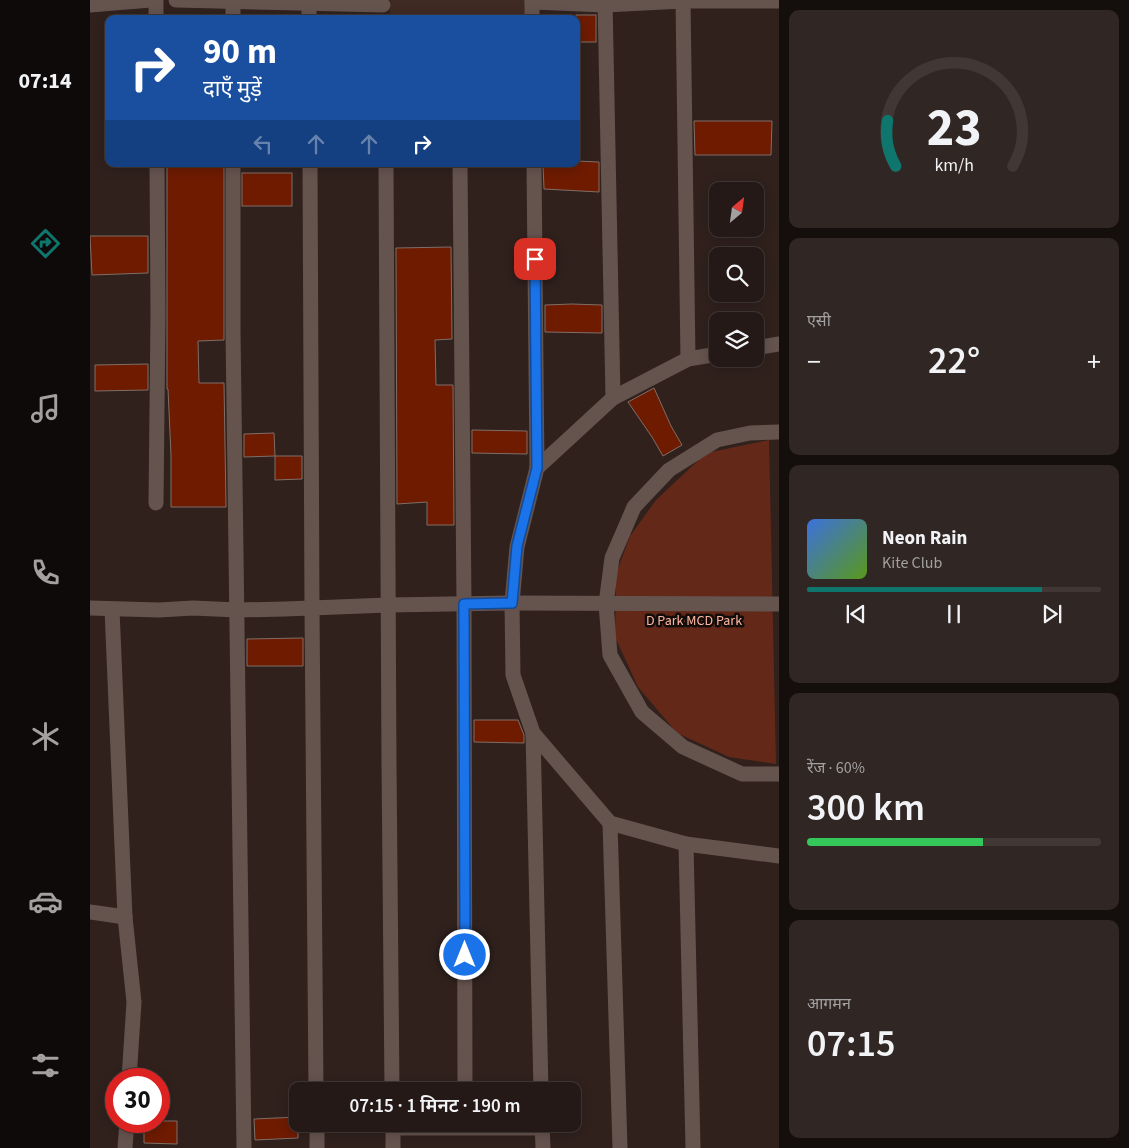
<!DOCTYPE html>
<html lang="hi">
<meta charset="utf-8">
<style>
body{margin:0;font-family:"Source Sans 3","Noto Sans Devanagari",sans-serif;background:#302623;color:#f1f3f6;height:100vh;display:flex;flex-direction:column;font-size:19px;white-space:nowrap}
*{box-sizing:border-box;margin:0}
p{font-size:16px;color:#a3a0a1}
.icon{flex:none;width:28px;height:28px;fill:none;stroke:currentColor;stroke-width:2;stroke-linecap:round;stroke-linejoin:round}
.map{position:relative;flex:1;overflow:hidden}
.panel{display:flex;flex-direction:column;gap:10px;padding:10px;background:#140e0c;width:350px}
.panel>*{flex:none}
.banner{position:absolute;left:15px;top:15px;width:475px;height:152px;border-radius:10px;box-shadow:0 2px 12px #0003,0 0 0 1px #413835;background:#1a4fa0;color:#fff;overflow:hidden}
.needle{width:32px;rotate:29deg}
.buttons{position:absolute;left:619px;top:182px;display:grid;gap:10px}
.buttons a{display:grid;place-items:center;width:55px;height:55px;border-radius:10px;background:#241916;box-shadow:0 2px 12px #0003,0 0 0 1px #413835;font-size:25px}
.speed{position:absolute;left:15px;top:1068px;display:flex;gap:10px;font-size:25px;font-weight:700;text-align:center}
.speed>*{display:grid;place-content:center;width:65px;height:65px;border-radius:50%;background:#241916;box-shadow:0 2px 12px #0003,0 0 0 1px #413835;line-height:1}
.speed .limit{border:8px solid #d22;background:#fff;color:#111}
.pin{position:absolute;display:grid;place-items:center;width:42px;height:42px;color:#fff;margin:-21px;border-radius:10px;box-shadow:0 2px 8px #0006}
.me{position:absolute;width:55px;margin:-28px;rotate:0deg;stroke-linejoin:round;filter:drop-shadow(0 0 4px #0008)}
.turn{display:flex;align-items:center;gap:18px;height:105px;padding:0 15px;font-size:22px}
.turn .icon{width:65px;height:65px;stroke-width:2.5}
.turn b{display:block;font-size:35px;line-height:42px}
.lanes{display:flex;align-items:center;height:48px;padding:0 15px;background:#0003;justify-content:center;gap:25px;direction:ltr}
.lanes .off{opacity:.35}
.big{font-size:38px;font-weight:600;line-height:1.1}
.panel .tile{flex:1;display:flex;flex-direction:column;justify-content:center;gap:8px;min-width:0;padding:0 18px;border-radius:10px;background:#302623}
.panel .dial{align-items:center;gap:0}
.dial svg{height:130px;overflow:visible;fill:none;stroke:#413835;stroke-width:7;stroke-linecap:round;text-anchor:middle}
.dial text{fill:#f1f3f6;stroke:none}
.song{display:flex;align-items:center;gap:15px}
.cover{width:60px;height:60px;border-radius:8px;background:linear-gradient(135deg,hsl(220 70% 55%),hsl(90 70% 35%))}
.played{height:5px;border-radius:2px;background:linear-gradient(90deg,#0f766e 80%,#413835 80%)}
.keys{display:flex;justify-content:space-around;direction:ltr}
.heat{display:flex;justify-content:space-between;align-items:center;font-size:28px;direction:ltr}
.charge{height:8px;border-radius:4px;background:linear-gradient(90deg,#34c759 60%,#413835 0)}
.trip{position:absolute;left:199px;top:1082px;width:292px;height:50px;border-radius:10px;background:#241916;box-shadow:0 2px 12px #0003,0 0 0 1px #413835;font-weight:600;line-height:50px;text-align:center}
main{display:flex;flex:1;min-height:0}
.tabs{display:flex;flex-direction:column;width:90px;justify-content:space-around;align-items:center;background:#0e0a09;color:#a3a0a1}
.tabs .icon{width:35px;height:35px}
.tabs .on{color:#0f766e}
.tabs b{font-size:22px;color:#f1f3f6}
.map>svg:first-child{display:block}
.built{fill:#3f2923}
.green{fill:#632818}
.building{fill:#6e1b00;stroke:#806e68}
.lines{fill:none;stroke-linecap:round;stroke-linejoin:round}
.minor{stroke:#65534e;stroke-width:15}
.route-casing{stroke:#114b97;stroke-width:12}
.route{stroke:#1a73e8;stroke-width:9}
.labels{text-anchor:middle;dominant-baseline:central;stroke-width:5;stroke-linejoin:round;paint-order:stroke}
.park-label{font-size:14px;fill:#ffb5a0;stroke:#130d0b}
</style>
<main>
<nav class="tabs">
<b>07:14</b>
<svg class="icon on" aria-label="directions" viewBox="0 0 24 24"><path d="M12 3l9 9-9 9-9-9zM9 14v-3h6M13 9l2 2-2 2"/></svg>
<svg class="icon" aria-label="music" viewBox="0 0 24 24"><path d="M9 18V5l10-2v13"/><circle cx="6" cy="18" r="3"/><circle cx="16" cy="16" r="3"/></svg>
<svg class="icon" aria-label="phone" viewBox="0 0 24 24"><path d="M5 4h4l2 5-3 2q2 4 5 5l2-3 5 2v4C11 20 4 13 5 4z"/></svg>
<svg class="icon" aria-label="climate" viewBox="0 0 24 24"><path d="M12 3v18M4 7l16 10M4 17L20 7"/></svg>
<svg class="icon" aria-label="car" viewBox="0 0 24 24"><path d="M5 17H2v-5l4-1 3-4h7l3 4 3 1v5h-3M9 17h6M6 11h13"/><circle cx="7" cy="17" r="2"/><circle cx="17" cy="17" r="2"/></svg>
<svg class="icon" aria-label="filters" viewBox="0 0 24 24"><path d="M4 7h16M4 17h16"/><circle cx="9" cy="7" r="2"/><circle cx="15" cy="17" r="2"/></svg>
</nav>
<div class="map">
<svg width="689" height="1148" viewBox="0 0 689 1148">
<rect width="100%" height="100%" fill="#30211d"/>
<rect class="built" x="300" y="0" width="137" height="19"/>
<polygon class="green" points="679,440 686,764 639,757 587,733 548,687 525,637 526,574 540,536 566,500 616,453"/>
<g class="building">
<rect x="486" y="15" width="20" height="27"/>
<polygon points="604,121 682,121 681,155 605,155"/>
<polygon points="486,161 509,162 509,192 454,189 453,164 486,164"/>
<polygon points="77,164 134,164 134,340 108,341 109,383 134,383 136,507 81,507 81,455 78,389 77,389"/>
<rect x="152" y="173" width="50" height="33"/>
<polygon points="0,236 58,236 58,273 2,275"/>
<polygon points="361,247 362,339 345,340 346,385 363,385 364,525 337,525 337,502 307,504 306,248"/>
<polygon points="482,304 512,305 512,333 455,332 455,305"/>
<polygon points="58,364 58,390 5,391 5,365"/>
<polygon points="564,388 581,426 592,445 573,456 562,437 538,402"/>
<polygon points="382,430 437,431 437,454 382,453"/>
<polygon points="184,433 185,456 154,457 154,434"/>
<polygon points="185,456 212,456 212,479 185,480"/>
<polygon points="213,638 213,666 157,666 157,639"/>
<polygon points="384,720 428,720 434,735 434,743 384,742"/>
<polygon points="208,1117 208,1138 165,1140 164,1119"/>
<polygon points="54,1121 87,1121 87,1144 54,1143"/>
</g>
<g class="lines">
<g class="minor">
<polyline points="66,0 66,19"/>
<polyline points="86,0 293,5"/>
<polyline points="143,0 143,19"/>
<polyline points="219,0 219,19"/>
<polyline points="442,0 442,19"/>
<polyline points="515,0 523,398"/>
<polyline points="593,0 598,359"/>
<polyline points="442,2 515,5 593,1 689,1"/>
<polyline points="0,5 61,0"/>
<polyline points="143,164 143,330 154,1148"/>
<polyline points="220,164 222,608 226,1091"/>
<polyline points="296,164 299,764 302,1091"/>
<polyline points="370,164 374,603 375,1091"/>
<polyline points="444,164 447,468"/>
<polyline points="665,348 689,344"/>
<polyline points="628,354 598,359 523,398 447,468 427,547 422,603 423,675 443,733 520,823 596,844 689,856"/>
<polyline points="689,432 660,433 627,440 579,470 544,507 522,558 516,604 520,655 552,712 593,747 652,774 689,774"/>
<polyline points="66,503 68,314 67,164"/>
<polyline points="0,608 69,610 103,608 147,610 195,609 298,605 422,603 689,604"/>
<polyline points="22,609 35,917 44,1002 39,1079"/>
<polyline points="443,733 451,1091"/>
<polyline points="520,823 530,1148"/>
<polyline points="596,844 603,1148"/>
<polyline points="0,912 35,917"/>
<polyline points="227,1124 227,1148"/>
<polyline points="452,1124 453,1148"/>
<polyline points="303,1128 452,1128"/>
<polyline points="35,1148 37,1121"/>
<polyline points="303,1148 303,1124"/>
</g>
</g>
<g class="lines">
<defs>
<polyline id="route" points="375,955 374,604 422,603 427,546 447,468 445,259"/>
</defs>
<use href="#route" class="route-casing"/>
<use href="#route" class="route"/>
</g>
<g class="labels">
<g class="park-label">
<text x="604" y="621">D Park MCD Park</text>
</g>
</g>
</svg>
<div class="buttons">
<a><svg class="needle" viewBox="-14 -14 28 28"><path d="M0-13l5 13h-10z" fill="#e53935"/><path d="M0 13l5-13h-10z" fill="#a3a0a1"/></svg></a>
<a><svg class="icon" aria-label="search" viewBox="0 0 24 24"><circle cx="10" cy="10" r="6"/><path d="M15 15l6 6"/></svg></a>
<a><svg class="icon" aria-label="layers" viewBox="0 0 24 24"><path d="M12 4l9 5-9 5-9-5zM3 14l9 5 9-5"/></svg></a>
</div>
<div class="speed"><div class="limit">30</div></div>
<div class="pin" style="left:445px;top:259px;background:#d93025"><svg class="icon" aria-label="arrive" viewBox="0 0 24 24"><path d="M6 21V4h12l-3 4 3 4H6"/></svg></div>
<svg class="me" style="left:375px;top:955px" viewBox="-20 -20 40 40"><circle r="17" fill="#1a73e8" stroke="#fff" stroke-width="3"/><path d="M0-11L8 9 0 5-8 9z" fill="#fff"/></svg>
<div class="trip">07:15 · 1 मिनट · 190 m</div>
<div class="banner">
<div class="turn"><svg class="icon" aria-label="right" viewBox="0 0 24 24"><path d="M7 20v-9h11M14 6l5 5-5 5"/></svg><div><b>90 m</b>दाएँ मुड़ें</div></div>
<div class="lanes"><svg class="icon off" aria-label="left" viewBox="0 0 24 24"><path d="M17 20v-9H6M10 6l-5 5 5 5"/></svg><svg class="icon off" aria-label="ahead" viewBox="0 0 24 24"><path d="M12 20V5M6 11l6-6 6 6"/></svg><svg class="icon off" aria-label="ahead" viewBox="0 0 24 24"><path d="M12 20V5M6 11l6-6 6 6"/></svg><svg class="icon" aria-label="right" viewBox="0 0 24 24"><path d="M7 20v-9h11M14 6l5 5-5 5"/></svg></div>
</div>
</div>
<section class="panel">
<div class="tile dial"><svg viewBox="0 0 100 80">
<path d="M14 69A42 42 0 1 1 86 69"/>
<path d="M14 69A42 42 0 0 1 9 41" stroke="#0f766e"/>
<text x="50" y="56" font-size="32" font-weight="700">23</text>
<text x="50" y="72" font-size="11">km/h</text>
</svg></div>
<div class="tile"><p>एसी</p>
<div class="heat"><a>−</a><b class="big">22°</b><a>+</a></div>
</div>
<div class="tile">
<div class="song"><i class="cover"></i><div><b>Neon Rain</b><p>Kite Club</p></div></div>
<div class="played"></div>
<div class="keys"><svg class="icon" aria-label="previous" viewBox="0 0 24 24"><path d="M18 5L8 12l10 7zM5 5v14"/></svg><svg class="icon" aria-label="pause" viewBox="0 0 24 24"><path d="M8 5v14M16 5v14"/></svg><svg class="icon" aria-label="next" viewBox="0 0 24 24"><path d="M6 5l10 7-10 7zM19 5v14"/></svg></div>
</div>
<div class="tile"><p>रेंज · 60%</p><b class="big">300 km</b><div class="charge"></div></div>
<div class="tile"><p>आगमन</p><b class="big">07:15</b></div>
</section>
</main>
